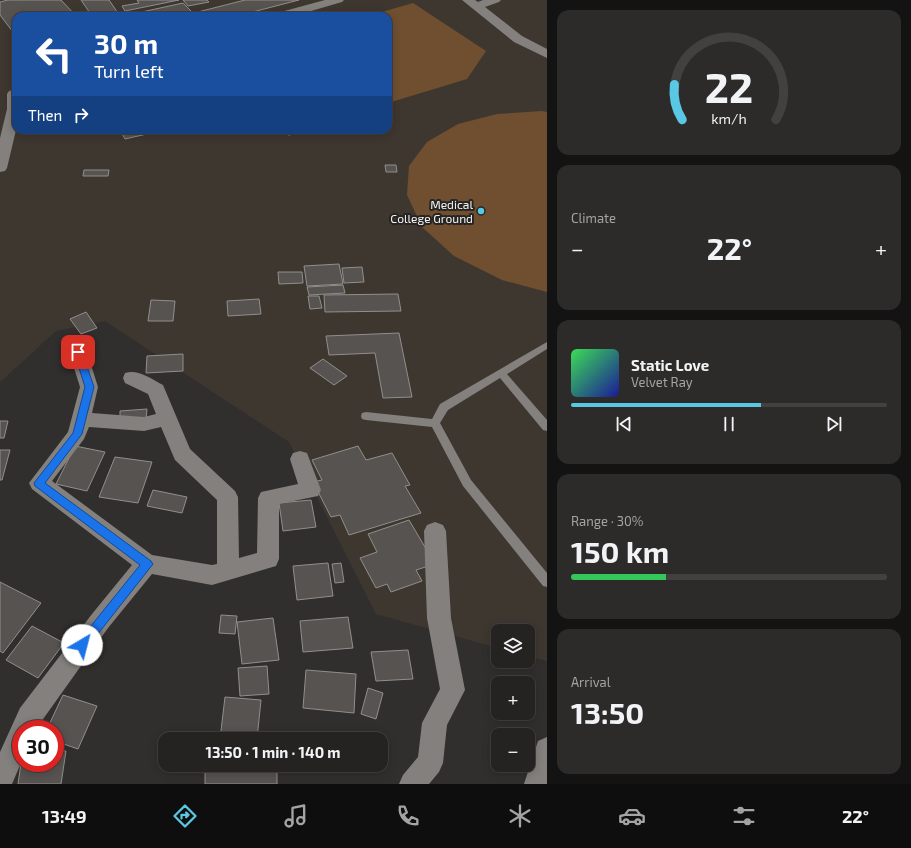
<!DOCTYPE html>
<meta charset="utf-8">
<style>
body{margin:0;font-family:"Exo 2",sans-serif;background:#2d2b2a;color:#f1f3f6;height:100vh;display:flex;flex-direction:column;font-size:15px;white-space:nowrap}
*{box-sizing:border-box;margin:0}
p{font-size:13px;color:#a3a4a5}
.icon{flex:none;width:22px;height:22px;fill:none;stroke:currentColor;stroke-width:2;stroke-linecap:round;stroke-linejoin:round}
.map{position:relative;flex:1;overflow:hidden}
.sheet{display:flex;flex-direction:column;gap:10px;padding:10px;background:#141313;width:364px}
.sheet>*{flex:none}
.hud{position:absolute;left:12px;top:12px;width:380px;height:122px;border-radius:12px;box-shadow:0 2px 10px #0003,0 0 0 1px #424040;background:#1a4fa0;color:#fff;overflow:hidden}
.tools{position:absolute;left:491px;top:624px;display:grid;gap:8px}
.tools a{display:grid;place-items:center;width:44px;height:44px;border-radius:8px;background:#252322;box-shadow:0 2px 10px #0003,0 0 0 1px #424040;font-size:20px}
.speed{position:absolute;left:12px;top:720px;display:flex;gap:8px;font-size:20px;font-weight:700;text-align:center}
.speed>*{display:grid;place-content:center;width:52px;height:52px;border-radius:50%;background:#252322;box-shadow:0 2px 10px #0003,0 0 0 1px #424040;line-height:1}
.speed .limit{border:6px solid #d22;background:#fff;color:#111}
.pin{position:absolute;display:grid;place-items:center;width:34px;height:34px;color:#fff;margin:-17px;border-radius:8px;box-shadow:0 2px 6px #0006}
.me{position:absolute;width:44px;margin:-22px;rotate:37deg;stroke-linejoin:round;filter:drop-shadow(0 0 3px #0008)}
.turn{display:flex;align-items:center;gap:14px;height:84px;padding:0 16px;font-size:18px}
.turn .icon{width:52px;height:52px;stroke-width:2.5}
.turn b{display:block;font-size:28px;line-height:34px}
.then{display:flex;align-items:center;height:38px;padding:0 16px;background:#0003;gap:8px;font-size:15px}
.big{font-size:30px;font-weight:700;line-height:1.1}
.sheet .widget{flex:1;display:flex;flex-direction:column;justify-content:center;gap:6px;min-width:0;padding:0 14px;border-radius:12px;background:#2d2b2a}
.sheet .dial{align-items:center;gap:0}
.dial svg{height:104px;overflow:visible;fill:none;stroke:#424040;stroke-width:7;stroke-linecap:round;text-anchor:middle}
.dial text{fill:#f1f3f6;stroke:none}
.song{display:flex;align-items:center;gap:12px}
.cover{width:48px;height:48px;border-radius:6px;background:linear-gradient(135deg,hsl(130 70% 55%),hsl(240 70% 35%))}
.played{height:4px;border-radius:2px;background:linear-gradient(90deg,#59c8e4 60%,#424040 60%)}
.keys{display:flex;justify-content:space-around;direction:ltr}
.heat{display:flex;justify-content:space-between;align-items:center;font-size:22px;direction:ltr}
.charge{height:6px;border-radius:3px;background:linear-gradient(90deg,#34c759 30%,#424040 0)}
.trip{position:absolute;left:158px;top:732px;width:230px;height:40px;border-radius:12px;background:#252322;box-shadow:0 2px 10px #0003,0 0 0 1px #424040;font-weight:700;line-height:40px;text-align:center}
.dock{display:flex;height:64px;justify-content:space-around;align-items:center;background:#0f0e0e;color:#a3a4a5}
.dock .icon{width:28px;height:28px}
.dock .active{color:#59c8e4}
.dock b{font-size:18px;color:#f1f3f6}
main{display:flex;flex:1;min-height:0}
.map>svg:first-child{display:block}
.built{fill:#3e3730;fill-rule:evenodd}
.green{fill:#704f30}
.building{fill:#565350;stroke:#918e8c}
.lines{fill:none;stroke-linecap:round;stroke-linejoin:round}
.service{fill:#83807d;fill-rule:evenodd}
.minor{fill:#83807d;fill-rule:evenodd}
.route{fill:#1a73e8;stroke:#114b97}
.poi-dot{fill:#59c8e4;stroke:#272523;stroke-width:1.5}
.labels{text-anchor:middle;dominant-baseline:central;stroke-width:4;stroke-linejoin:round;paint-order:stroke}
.poi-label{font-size:12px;fill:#f4f2f1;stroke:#272523;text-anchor:end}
</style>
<main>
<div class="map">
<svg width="547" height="784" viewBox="0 0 547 784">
<rect width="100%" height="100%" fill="#312f2d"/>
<path class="built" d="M0,0H547V661L528,656V631H498V648L376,614L289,442L105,321L56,331L0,382ZM16,16H388V130H16Z"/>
<g class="green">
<polygon points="413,3 486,51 467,79 388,103 388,16 368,16"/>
<polygon points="542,111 547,112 547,292 502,280 454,256 422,227 407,195 409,166 427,142 458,124 497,114"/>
</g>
<g class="building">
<polygon points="8,0 61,0 76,16 16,16 16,36 0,15 0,2"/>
<polygon points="81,0 109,0 120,16 92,16"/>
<polygon points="137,0 179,0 125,11 122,6 139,3"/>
<polygon points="183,0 207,0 209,2 188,6"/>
<polygon points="245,0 299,0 237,16 182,16"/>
<polygon points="183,3 191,11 171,16 140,16 137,13"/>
<polygon points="276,12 277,15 262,16 262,13"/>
<polygon points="120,130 159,130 160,131 125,139"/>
<polygon points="196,130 217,130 199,134"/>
<polygon points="286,130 308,130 309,132 288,135"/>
<polygon points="385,165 396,165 397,172 386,172"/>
<polygon points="84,170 109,170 108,176 83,176"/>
<polygon points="339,264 343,284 307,286 304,266"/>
<polygon points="362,267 364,282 344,283 342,268"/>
<polygon points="278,272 302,272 303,283 279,284"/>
<polygon points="343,285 345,293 309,295 307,287"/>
<polygon points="398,294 401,311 325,312 324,295"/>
<polygon points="308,296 319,296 322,308 310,309"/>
<polygon points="259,299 261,314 228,316 227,301"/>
<polygon points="151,300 175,301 173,321 148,321"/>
<polygon points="86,312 97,328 81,334 70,319"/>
<polygon points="399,333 412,397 383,398 375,353 329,355 326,336"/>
<polygon points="183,354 183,371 146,373 147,356"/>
<polygon points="323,359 347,376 334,385 310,368"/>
<polygon points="147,409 146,420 120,421 120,411"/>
<polygon points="0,421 8,421 4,438 0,438"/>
<polygon points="75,446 105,452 87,491 56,484"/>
<polygon points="358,446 366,460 392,453 410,485 405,486 421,513 349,535 340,515 331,517 313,482 322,480 312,460"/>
<polygon points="0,450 10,450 2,480 0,480"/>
<polygon points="115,457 152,462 138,503 99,497"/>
<polygon points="153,490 187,497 182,513 147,506"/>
<polygon points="311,500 316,527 283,531 279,503"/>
<polygon points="409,520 435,564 416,570 422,581 391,592 387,584 376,588 360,558 377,552 368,534"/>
<polygon points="328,563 333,596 297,600 293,566"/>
<polygon points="341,563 344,582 335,583 332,564"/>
<polygon points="0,582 41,603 3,653 0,651"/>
<polygon points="221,615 237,616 235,634 219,633"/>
<polygon points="348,617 353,648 303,652 300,621"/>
<polygon points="273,618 279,660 242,664 237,622"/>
<polygon points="32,626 64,643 38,678 6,660"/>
<polygon points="408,650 413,679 376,681 371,652"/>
<polygon points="267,666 269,694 240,696 238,668"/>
<polygon points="306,670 356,674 354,713 303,708"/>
<polygon points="368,688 383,693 376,719 361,714"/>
<polygon points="63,695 97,706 78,749 55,741 55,729 47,729"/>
<polygon points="225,697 261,700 257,739 220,739"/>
<polygon points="55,751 66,751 61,784 18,784 21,763 55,763"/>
<rect x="205" y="765" width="72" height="19"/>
</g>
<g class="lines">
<polygon class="service" points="547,342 547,349 507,374 547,420 547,431 543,430 500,378 448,410 440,423 471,480 547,573 547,587 543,586 463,486 432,427 366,420 362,419 361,416 362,413 366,412 432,419 440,404"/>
<g class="minor">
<polygon points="325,0 344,0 342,2 294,16 275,16 277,13"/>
<polygon points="462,0 475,0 478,2 483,0 501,0 499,2 485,7 522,36 547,49 547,58 514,42"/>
<polygon points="14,90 16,90 16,130 7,168 5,171 0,172 0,138 7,109 7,94 9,91"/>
<path d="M78,346L84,347L87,352L98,387L92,413L144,417L156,414L148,394L125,383L123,378L125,373C138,369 151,379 163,385L190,449L235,491L238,497L239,558L257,553L258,498L261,492L298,484L290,459L293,453L300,451L307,453L321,490L318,496L279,504V559L276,566L212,585L152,574L108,628L36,729H21V763L12,784H0V752L20,708L92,614L132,565L32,489L29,483L68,432L80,387L69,352L72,347ZM89,427L144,431L161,427L175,460L217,500V564L212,565L152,555L52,481L84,439Z"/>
<polygon points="435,522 443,525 446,531 451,618 465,690 447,725 443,763 439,772 429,784 399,784 403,775 418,757 422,723 440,689 427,618 424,531 427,525"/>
<polygon points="547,737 547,784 524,784 538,741"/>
</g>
</g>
<polygon class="route" points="78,349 82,352 94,387 82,434 45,483 151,561 153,564 86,649 82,651 78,649 77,645 78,642 140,565 35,486 34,483 73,433 85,387 74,352"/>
<circle class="poi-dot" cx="481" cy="211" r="4"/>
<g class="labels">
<g class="poi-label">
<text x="473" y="204">Medical<tspan x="473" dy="14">College Ground</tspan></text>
</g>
</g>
</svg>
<div class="tools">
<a><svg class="icon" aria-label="layers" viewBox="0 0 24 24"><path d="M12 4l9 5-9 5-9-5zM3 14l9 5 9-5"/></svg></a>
<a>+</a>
<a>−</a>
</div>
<div class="speed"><div class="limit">30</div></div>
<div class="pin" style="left:78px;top:352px;background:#d93025"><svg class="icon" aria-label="arrive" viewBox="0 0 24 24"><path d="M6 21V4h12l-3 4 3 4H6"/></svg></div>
<svg class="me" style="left:82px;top:645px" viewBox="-20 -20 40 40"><circle r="19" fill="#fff"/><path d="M0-13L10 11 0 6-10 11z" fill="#1a73e8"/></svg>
<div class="trip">13:50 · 1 min · 140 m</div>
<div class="hud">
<div class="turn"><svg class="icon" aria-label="left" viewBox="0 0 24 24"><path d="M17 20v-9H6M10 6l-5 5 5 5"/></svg><div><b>30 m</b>Turn left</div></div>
<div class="then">Then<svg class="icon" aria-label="right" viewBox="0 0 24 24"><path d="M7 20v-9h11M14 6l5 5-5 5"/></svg></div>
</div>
</div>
<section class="sheet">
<div class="widget dial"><svg viewBox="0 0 100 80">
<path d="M14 69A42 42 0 1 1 86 69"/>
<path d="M14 69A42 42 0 0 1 8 42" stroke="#59c8e4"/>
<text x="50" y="56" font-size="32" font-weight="700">22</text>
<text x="50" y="72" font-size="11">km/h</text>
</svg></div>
<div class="widget"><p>Climate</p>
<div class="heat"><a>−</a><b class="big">22°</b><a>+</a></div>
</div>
<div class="widget">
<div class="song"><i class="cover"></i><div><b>Static Love</b><p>Velvet Ray</p></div></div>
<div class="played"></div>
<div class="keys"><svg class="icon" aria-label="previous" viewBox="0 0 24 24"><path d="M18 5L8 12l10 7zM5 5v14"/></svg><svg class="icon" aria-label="pause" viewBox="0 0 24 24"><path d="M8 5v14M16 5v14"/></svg><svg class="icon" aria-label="next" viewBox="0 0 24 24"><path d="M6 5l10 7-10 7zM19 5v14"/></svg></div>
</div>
<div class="widget"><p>Range · 30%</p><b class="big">150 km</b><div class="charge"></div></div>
<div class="widget"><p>Arrival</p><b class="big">13:50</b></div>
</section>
</main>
<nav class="dock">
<b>13:49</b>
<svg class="icon active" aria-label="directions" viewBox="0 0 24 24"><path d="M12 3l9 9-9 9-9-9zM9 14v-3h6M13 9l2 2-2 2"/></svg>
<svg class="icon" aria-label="music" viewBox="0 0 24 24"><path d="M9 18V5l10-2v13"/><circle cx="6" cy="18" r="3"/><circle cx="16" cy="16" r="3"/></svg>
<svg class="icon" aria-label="phone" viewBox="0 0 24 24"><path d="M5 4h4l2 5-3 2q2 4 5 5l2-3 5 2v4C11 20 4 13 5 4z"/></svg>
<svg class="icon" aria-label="climate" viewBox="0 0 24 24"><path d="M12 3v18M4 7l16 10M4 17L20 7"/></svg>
<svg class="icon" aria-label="car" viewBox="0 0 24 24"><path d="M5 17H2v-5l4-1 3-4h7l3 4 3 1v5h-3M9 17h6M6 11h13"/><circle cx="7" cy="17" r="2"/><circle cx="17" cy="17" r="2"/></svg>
<svg class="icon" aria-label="filters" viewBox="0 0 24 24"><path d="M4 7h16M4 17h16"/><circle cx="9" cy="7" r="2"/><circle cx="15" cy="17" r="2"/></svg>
<b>22°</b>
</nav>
